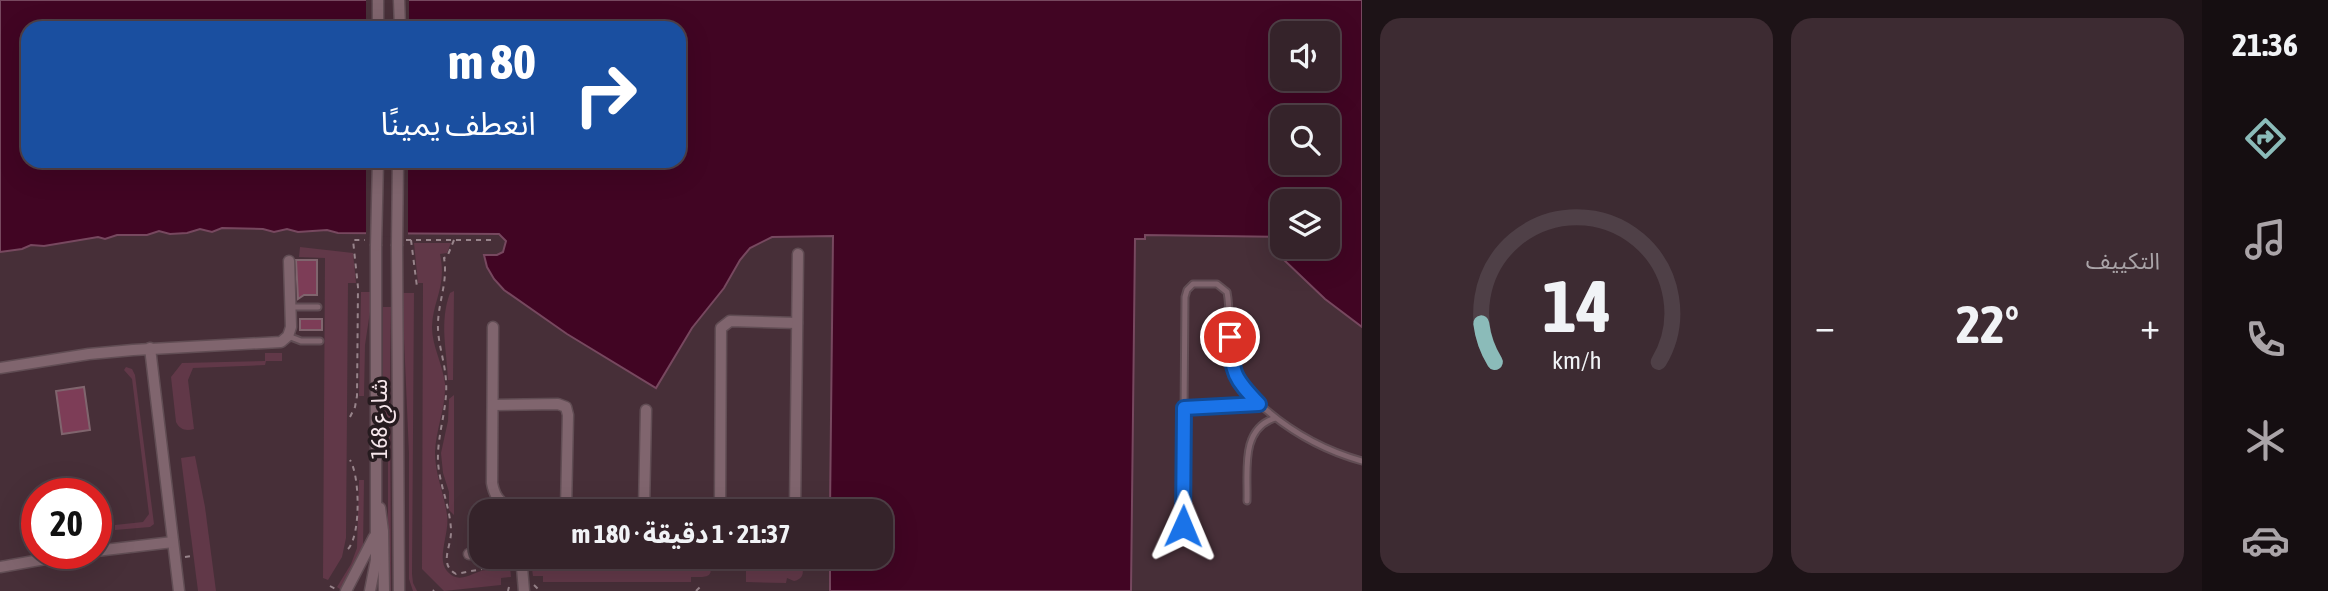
<!DOCTYPE html>
<html lang="ar">
<meta charset="utf-8">
<style>
body{margin:0;font-family:"Asap Condensed","Noto Sans Arabic",sans-serif;background:#3d2b32;color:#f1f3f6;direction:rtl;height:100vh;display:flex;flex-direction:column;font-size:26px;white-space:nowrap}
*{box-sizing:border-box;margin:0}
p{font-size:23px;color:#aaa4a8}
.icon{flex:none;width:38px;height:38px;fill:none;stroke:currentColor;stroke-width:2;stroke-linecap:round;stroke-linejoin:round}
.map{position:relative;flex:1;overflow:hidden;direction:ltr}
.drawer{display:flex;flex-direction:column;gap:18px;padding:18px;background:#1d1317;width:840px}
.drawer>*{flex:none}
.top-card{position:absolute;left:21px;top:21px;width:665px;height:147px;border-radius:21px;box-shadow:0 7px 28px #0002,0 0 0 2px #4f4047;direction:rtl;background:#1a4fa0;color:#fff;overflow:hidden}
.fabs{position:absolute;left:1270px;top:21px;display:grid;gap:14px}
.fabs a{display:grid;place-items:center;width:70px;height:70px;border-radius:14px;background:#35232a;box-shadow:0 7px 28px #0002,0 0 0 2px #4f4047;font-size:35px}
.speed{position:absolute;left:21px;top:478px;display:flex;gap:14px;font-size:35px;font-weight:700;text-align:center}
.speed>*{display:grid;place-content:center;width:91px;height:91px;border-radius:50%;background:#35232a;box-shadow:0 7px 28px #0002,0 0 0 2px #4f4047;line-height:1}
.speed .limit{border:10px solid #d22;background:#fff;color:#111}
.pin{position:absolute;display:grid;place-items:center;width:60px;height:60px;color:#fff;margin:-30px;border:4px solid #fff;border-radius:50%;box-shadow:0 2px 7px #0007}
.me{position:absolute;width:77px;margin:-38px;rotate:1deg;stroke-linejoin:round;filter:drop-shadow(0 0 5px #0008)}
.turn{display:flex;align-items:center;gap:24px;height:147px;padding:0 35px;font-size:32px}
.turn .icon{width:91px;height:91px;stroke-width:2.5}
.turn b{display:block;font-size:49px;line-height:60px}
.big{font-size:52px;font-weight:700;line-height:1.1}
.drawer .tile{flex:1;display:flex;flex-direction:column;justify-content:center;gap:10px;min-width:0;padding:0 24px;border-radius:21px;background:#3d2b32}
.drawer .dial{align-items:center;gap:0}
.dial svg{height:182px;overflow:visible;fill:none;stroke:#4f4047;stroke-width:7;stroke-linecap:round;text-anchor:middle}
.dial text{fill:#f1f3f6;stroke:none}
.heat{display:flex;justify-content:space-between;align-items:center;font-size:38px;direction:ltr}
.drawer .tiles{flex:1;display:grid;gap:18px;grid-template-columns:repeat(2,1fr)}
.trip{position:absolute;left:469px;top:499px;width:424px;height:70px;border-radius:21px;background:#35232a;box-shadow:0 7px 28px #0002,0 0 0 2px #4f4047;font-weight:700;line-height:70px;text-align:center;direction:rtl}
main{display:flex;flex:1;min-height:0}
.dock{display:flex;flex-direction:column;width:126px;justify-content:space-around;align-items:center;background:#150e11;color:#aaa4a8}
.dock .icon{width:49px;height:49px}
.dock .selected{color:#8bbbb9}
.dock b{font-size:32px;color:#f1f3f6}
.map>svg:first-child{display:block}
.green{fill:#613848}
.water{fill:#410523;stroke:#77485f;stroke-width:2;fill-rule:evenodd}
.pier{fill:#472f38}
.building{fill:#7d3d57;stroke:#80656e;stroke-width:2}
.lines{fill:none;stroke-linecap:round;stroke-linejoin:round}
.lane-casing{stroke:#614d54;stroke-width:9}
.street-casing{stroke:#614d54;stroke-width:13}
.path{stroke:#98848b;stroke-width:2;stroke-dasharray:5 5;stroke-linecap:butt}
.lane{stroke:#80656e;stroke-width:5}
.street{stroke:#80656e;stroke-width:10}
.street-bridge-casing{stroke:#614d54;stroke-width:13;stroke-linecap:butt}
.street-bridge{stroke:#80656e;stroke-width:10}
.route-casing{stroke:#114b97;stroke-width:18}
.route{stroke:#1a73e8;stroke-width:12}
.labels{text-anchor:middle;dominant-baseline:central;stroke-width:7;stroke-linejoin:round;paint-order:stroke}
.street-label{font-size:23px;fill:#f5e5ea;stroke:#261b1f}
</style>
<main>
<nav class="dock">
<b>21:36</b>
<svg class="icon selected" aria-label="directions" viewBox="0 0 24 24"><path d="M12 3l9 9-9 9-9-9zM9 14v-3h6M13 9l2 2-2 2"/></svg>
<svg class="icon" aria-label="music" viewBox="0 0 24 24"><path d="M9 18V5l10-2v13"/><circle cx="6" cy="18" r="3"/><circle cx="16" cy="16" r="3"/></svg>
<svg class="icon" aria-label="phone" viewBox="0 0 24 24"><path d="M5 4h4l2 5-3 2q2 4 5 5l2-3 5 2v4C11 20 4 13 5 4z"/></svg>
<svg class="icon" aria-label="climate" viewBox="0 0 24 24"><path d="M12 3v18M4 7l16 10M4 17L20 7"/></svg>
<svg class="icon" aria-label="car" viewBox="0 0 24 24"><path d="M5 17H2v-5l4-1 3-4h7l3 4 3 1v5h-3M9 17h6M6 11h13"/><circle cx="7" cy="17" r="2"/><circle cx="17" cy="17" r="2"/></svg>
</nav>
<section class="drawer">
<div class="tiles">
<div class="tile"><p>التكييف</p>
<div class="heat"><a>−</a><b class="big">22°</b><a>+</a></div>
</div>
<div class="tile dial"><svg viewBox="0 0 100 80">
<path d="M14 69A42 42 0 1 1 86 69"/>
<path d="M14 69A42 42 0 0 1 8 52" stroke="#8bbbb9"/>
<text x="50" y="56" font-size="32" font-weight="700">14</text>
<text x="50" y="72" font-size="11">km/h</text>
</svg></div>
</div>
</section>
<div class="map">
<svg width="1362" height="591" viewBox="0 0 1362 591">
<rect width="100%" height="100%" fill="#472f38"/>
<g class="green">
<path d="M414,243H451L447,253L440,254C447,287 433,299 432,327C432,347 443,364 445,384C446,407 436,429 435,452C435,475 444,493 447,515C450,532 436,559 447,571C460,586 473,571 486,570C496,568 500,570 510,566L511,577L501,578V585L444,591L422,569L423,283H418Z"/>
<polygon points="300,247 353,253 356,283 348,283 346,538 342,557 328,580 323,578 325,258 299,257"/>
<path d="M454,291L453,380H448C447,350 439,323 450,293Z"/>
<polygon points="361,292 370,292 371,305 365,345 364,396 359,396"/>
<polygon points="402,293 414,293 412,574 413,583 417,591 413,591 409,579 409,454"/>
<path d="M383,307H391C389,402 391,496 391,591H388V452L383,420Z"/>
<path d="M265,353H282V361H266L265,365L193,368L188,380L194,429C186,431 180,430 176,422L171,377L182,363L265,361Z"/>
<polygon points="126,367 132,369 135,375 154,524 150,527 115,530 115,525 143,522 149,514 132,379 124,370"/>
<polygon points="454,395 454,515 449,510 449,492 443,473 441,453 448,421 449,399"/>
<polygon points="195,456 205,507 216,591 198,591 181,458"/>
<polygon points="359,480 364,480 363,550 356,566 341,590 337,587 351,564 357,548"/>
<path d="M531,562H702L709,565C716,579 700,577 691,577V582H543V576H533Z"/>
<path d="M751,564L802,566C804,573 803,579 794,581L787,578L786,583L746,582V570H751Z"/>
</g>
<path class="water" d="M0,0H1362V327L1325,299L1283,259L1288,247H1328V201H1283V237L1145,235V239H1135L1131,591H830V557L880,556V511H830L833,236L772,237L750,248L740,260L724,288L692,328L656,388L567,334L504,290L494,279L487,267L484,255H497L503,252L506,241L499,234L338,233L327,230L298,232L287,229L274,232L263,229L222,228L212,232L200,229L187,233L170,234L159,231L147,235H117L105,239L98,237L44,246L31,245L22,249L0,252ZM28,28H679V161H28ZM1283,33H1328V79H1283ZM1283,117H1328V163H1283Z"/>
<g class="pier">
<rect x="366" y="0" width="43" height="28"/>
<polygon points="366,161 408,161 408,237 366,236"/>
</g>
<g class="building">
<polygon points="296,260 317,260 317,295 304,295 298,299"/>
<rect x="300" y="319" width="22" height="11"/>
<polygon points="84,387 90,430 62,434 56,391"/>
</g>
<g class="lines">
<defs>
<g id="lane">
<polyline points="291,307 318,307"/>
<polyline points="288,336 301,341 320,341"/>
<polyline points="1184,408 1259,404"/>
<path d="M1247,501C1248,471 1240,429 1275,418"/>
<path d="M1183,526L1185,297L1187,290L1193,284H1217L1227,292C1232,317 1226,344 1232,368C1235,379 1243,387 1250,395C1282,427 1319,449 1362,461"/>
</g>
<g id="street">
<polyline points="378,0 378,28"/>
<polyline points="399,0 400,28"/>
<polyline points="397,246 399,591"/>
<path d="M493,327L492,483C495,500 504,508 521,508L795,507"/>
<polyline points="150,348 179,591"/>
<polyline points="0,368 89,354 133,350 281,342 288,336 291,327 289,261"/>
<polyline points="493,405 558,404 566,407 568,415 566,509"/>
<polyline points="720,507 721,328 730,321 797,323"/>
<polyline points="380,508 383,531 384,591"/>
<polyline points="644,509 646,410"/>
<polyline points="795,511 798,254"/>
<polyline points="96,551 173,542"/>
<polyline points="469,554 481,554"/>
<polyline points="521,556 524,591"/>
<polyline points="0,567 79,553"/>
<polyline points="346,591 374,537"/>
<polyline points="370,591 376,560 376,246"/>
</g>
</defs>
<use href="#lane" class="lane-casing"/>
<use href="#street" class="street-casing"/>
<g class="path">
<polyline points="406,240 495,240"/>
<polyline points="411,240 417,287"/>
<path d="M454,240L447,257L444,258C448,281 439,300 438,322C437,342 445,361 446,381C448,408 437,434 438,461C439,484 450,506 451,530C452,546 438,564 456,574L482,569"/>
<polyline points="350,417 355,407 357,396 358,287 353,240 365,240"/>
<path d="M348,549C361,535 360,476 350,460"/>
<polyline points="185,557 192,556"/>
<polyline points="534,585 540,591"/>
<polyline points="330,586 337,590"/>
<polyline points="433,591 434,590"/>
<polyline points="508,591 509,587"/>
<polyline points="696,591 703,584"/>
</g>
<use href="#lane" class="lane"/>
<use href="#street" class="street"/>
<defs>
<g id="street-bridge">
<polyline points="376,246 378,161"/>
<polyline points="397,246 398,161"/>
</g>
</defs>
<use href="#street-bridge" class="street-bridge-casing"/>
<use href="#street-bridge" class="street-bridge"/>
</g>
<g class="lines">
<defs>
<path id="route" d="M1183,526L1184,408L1259,404C1234,378 1232,374 1230,337"/>
</defs>
<use href="#route" class="route-casing"/>
<use href="#route" class="route"/>
</g>
<g class="labels">
<g class="street-label">
<text transform="translate(379 419) rotate(-90)">شارع 168</text>
</g>
</g>
</svg>
<div class="fabs">
<a><svg class="icon" aria-label="sound" viewBox="0 0 24 24"><path d="M4 9h4l5-4v14l-5-4H4zM17 9q2 3 0 6"/></svg></a>
<a><svg class="icon" aria-label="search" viewBox="0 0 24 24"><circle cx="10" cy="10" r="6"/><path d="M15 15l6 6"/></svg></a>
<a><svg class="icon" aria-label="layers" viewBox="0 0 24 24"><path d="M12 4l9 5-9 5-9-5zM3 14l9 5 9-5"/></svg></a>
</div>
<div class="speed"><div class="limit">20</div></div>
<div class="pin" style="left:1230px;top:337px;background:#d93025"><svg class="icon" aria-label="arrive" viewBox="0 0 24 24"><path d="M6 21V4h12l-3 4 3 4H6"/></svg></div>
<svg class="me" style="left:1183px;top:526px" viewBox="-20 -20 40 40"><path d="M0-17L14 15 0 8-14 15z" fill="#1a73e8" stroke="#fff" stroke-width="4"/></svg>
<div class="trip">21:37 · 1 دقيقة · 180 m</div>
<div class="top-card">
<div class="turn"><svg class="icon" aria-label="right" viewBox="0 0 24 24"><path d="M7 20v-9h11M14 6l5 5-5 5"/></svg><div><b>80 m</b>انعطف يمينًا</div></div>
</div>
</div>
</main>
